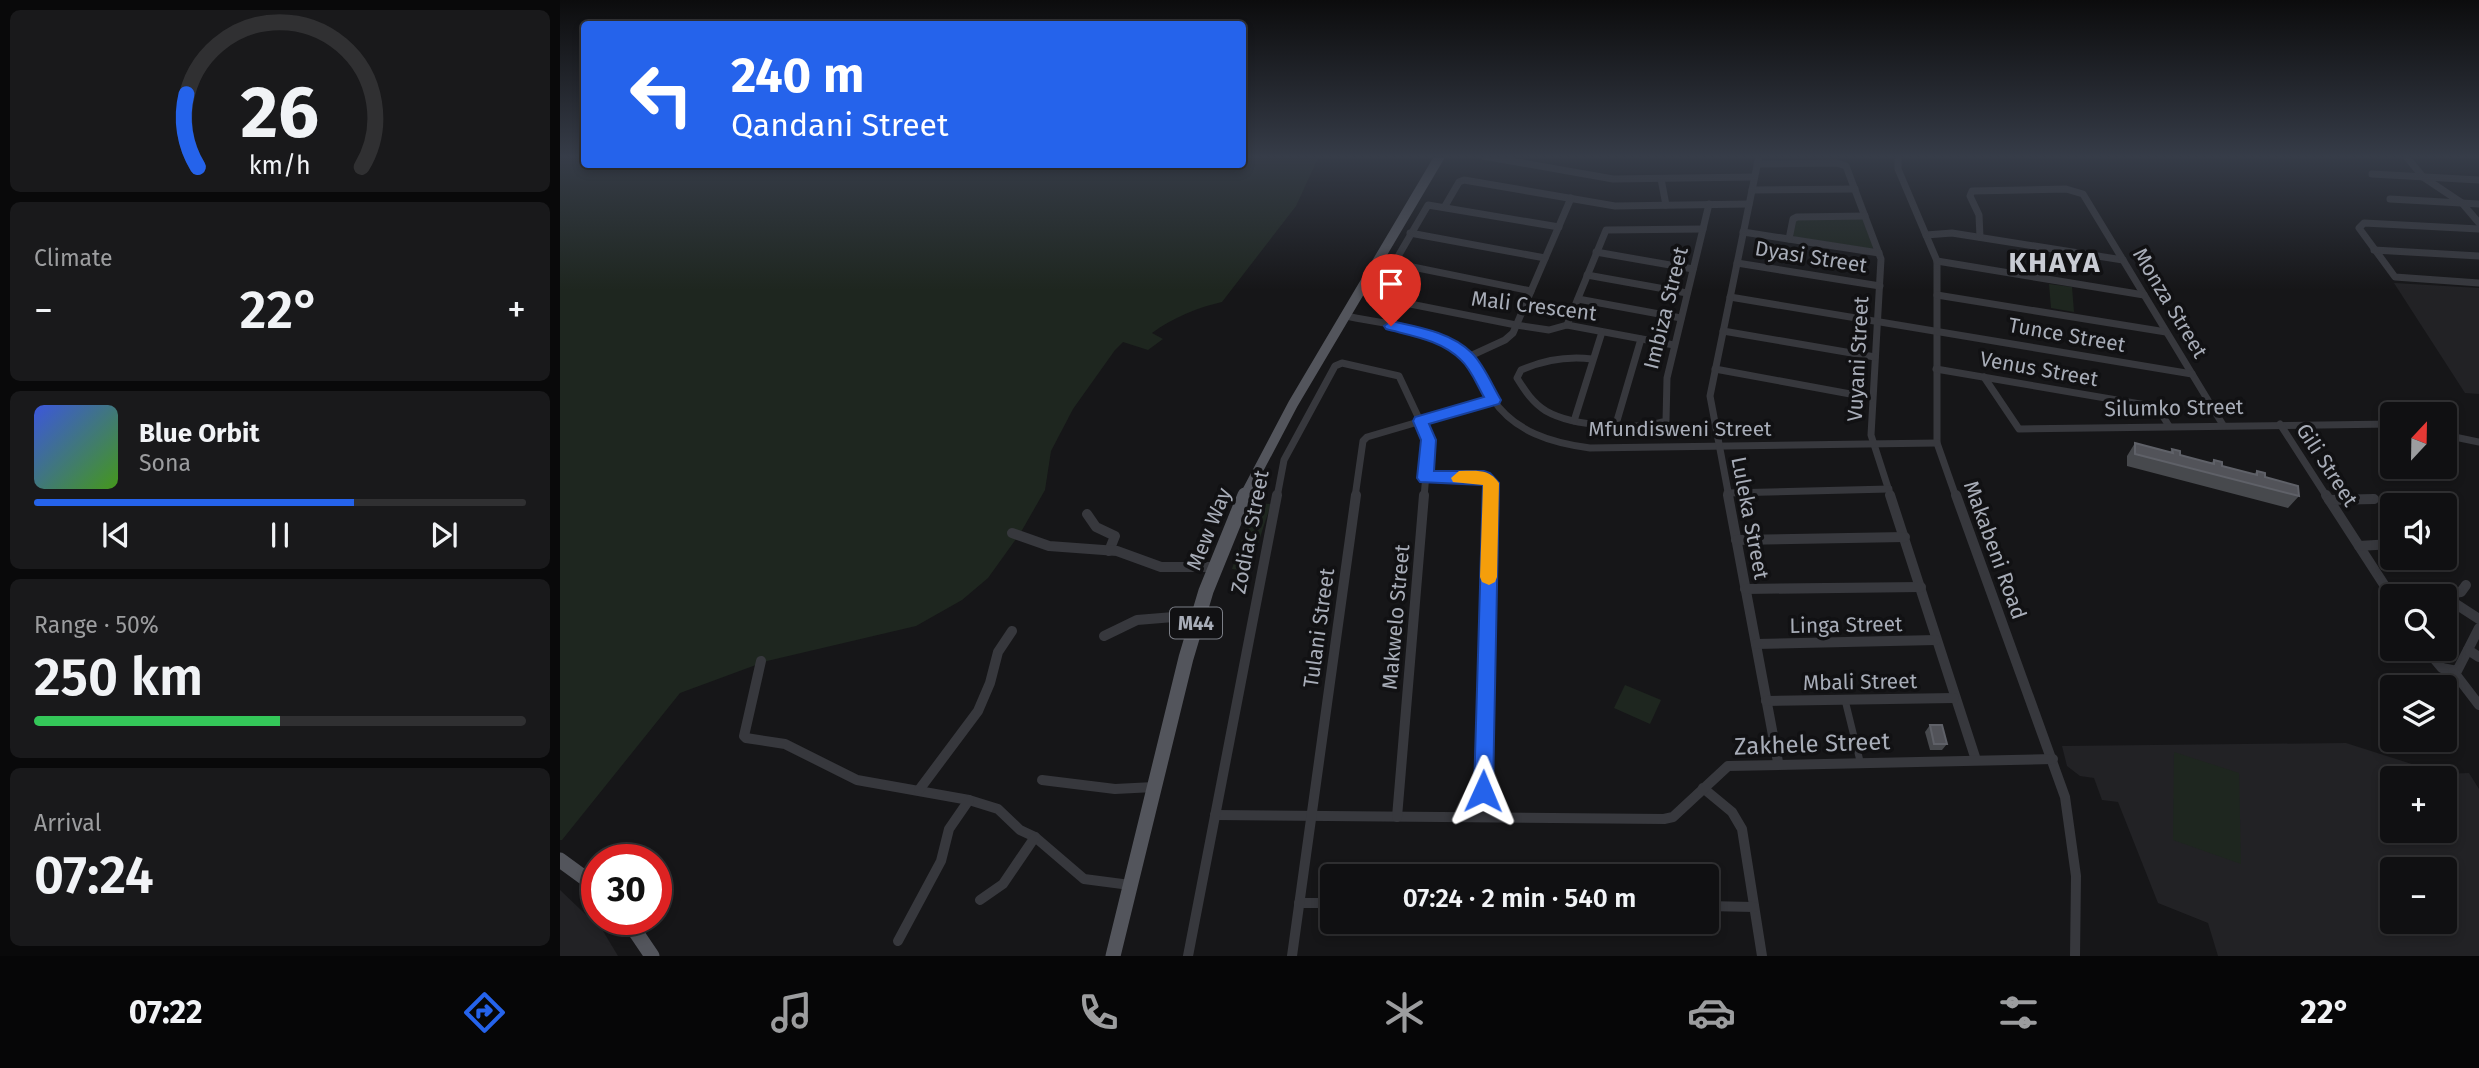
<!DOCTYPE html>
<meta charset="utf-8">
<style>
body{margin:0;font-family:"Fira Sans",sans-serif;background:#19191b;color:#f1f3f6;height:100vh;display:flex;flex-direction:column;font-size:26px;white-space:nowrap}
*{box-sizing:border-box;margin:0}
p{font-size:23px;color:#9c9d9f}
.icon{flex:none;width:38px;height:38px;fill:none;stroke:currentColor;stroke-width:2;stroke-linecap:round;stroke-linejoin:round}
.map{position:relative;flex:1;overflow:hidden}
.panel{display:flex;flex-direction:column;gap:10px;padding:10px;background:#09090a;width:560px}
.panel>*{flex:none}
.top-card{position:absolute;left:21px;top:21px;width:665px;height:147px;border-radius:7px;box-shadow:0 4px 10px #0003,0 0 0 2px #303032;background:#2563eb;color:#fff;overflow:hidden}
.needle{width:46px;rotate:22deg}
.buttons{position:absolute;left:1820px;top:402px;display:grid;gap:14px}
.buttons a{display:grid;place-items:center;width:77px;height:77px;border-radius:7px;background:#101012;box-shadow:0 4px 10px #0003,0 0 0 2px #303032;font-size:35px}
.speed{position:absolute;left:21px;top:844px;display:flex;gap:14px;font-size:35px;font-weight:700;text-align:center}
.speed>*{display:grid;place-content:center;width:91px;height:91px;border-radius:50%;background:#101012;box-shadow:0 4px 10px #0003,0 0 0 2px #303032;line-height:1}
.speed .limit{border:10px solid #d22;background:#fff;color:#111}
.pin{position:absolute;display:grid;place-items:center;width:60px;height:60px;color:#fff;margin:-72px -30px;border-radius:50% 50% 50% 0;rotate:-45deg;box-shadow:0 0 7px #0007}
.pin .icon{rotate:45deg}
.me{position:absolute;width:77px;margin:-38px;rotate:1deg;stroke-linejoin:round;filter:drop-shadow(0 0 5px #0008)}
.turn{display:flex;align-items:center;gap:24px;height:147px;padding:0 35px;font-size:32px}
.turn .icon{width:91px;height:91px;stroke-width:2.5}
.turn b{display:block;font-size:49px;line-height:60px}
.big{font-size:52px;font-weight:600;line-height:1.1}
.panel .tile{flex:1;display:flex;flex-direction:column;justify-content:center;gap:10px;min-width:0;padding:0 24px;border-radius:10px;background:#19191b}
.panel .dial{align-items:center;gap:0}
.dial svg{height:182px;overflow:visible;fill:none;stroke:#303032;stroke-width:7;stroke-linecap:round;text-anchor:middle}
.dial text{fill:#f1f3f6;stroke:none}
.song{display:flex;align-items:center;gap:21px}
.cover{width:84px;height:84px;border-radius:10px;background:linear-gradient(135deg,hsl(230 70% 55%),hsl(100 70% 35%))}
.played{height:7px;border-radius:4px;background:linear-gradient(90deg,#2563eb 65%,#303032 65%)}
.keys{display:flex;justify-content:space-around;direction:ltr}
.heat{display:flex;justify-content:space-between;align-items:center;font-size:38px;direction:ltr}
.charge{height:10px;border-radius:5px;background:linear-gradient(90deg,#34c759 50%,#303032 0)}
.trip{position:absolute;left:760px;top:864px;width:399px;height:70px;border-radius:7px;background:#101012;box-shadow:0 4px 10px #0003,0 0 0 2px #303032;font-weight:600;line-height:70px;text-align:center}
.menu{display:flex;height:112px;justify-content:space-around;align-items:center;background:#060607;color:#9c9d9f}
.menu .icon{width:49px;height:49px}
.menu .current{color:#2563eb}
.menu b{font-size:32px;color:#f1f3f6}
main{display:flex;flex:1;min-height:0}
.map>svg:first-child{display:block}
.built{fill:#222225;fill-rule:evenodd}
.green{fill:#1e261f}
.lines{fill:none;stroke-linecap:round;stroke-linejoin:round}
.pedestrian{stroke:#37383d;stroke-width:7}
.minor-far1{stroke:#37383d;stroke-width:7}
.minor{stroke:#37383d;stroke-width:10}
.primary-far1{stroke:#53555c;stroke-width:10}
.primary{stroke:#53555c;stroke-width:15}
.wall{fill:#47494d}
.building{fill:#525359;stroke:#5f6168;stroke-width:2}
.route{fill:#2563eb;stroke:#184099;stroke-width:2}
.slow{fill:#f59e0b}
.labels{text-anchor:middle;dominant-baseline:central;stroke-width:7;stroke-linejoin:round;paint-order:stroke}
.shield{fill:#111113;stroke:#7b7e86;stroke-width:2}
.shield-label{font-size:19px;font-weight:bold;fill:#a8adb8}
.street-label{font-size:21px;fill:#a8adb8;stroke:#111113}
.near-street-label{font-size:24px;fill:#a8adb8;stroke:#111113}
.district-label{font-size:28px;font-weight:bold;letter-spacing:2px;fill:#c9ccd4;stroke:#111113}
</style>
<main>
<section class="panel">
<div class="tile dial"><svg viewBox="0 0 100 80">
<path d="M14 69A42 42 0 1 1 86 69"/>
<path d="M14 69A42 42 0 0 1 9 37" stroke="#2563eb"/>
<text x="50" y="56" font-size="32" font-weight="700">26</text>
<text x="50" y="72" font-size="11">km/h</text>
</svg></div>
<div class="tile"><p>Climate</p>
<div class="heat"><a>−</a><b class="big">22°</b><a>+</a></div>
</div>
<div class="tile">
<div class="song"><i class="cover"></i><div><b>Blue Orbit</b><p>Sona</p></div></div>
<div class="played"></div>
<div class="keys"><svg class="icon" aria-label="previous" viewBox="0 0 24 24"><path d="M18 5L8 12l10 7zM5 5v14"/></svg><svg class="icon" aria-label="pause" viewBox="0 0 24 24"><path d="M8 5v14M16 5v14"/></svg><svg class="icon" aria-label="next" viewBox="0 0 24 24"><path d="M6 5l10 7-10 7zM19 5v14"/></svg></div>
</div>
<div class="tile"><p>Range · 50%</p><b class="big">250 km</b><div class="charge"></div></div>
<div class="tile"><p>Arrival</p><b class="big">07:24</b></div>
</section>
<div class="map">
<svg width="1919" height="956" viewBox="0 0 1919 956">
<rect width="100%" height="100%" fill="#161618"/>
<g class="built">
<polygon points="1834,283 1919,288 1919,394 1905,393"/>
<path d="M1786,743L1883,774L1909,773L1919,789V956H1658L1648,923L1598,903L1558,802L1542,800L1534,778L1520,776L1507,766L1502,746ZM1832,779H1885V831H1832ZM1832,870H1885V922H1832Z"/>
<polygon points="0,890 43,931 58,956 0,956"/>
</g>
<g class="green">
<path d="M0,156H24V164H682L683,156H759L736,206L662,302C639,307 612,318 592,333L603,339L588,350L563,342L555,350L513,409L491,451L485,490L461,532L428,578L402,600L356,626L207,661L120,693L2,840H0Z"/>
<polygon points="1300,218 1303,220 1314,249 1235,237 1233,235 1235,220"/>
<polygon points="1489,284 1512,287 1514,312 1491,308"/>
<polygon points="694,503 711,504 689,571 672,569"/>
<polygon points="1065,685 1101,700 1090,724 1054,708"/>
<polygon points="1614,752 1679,773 1681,864 1613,840"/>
</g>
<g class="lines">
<polyline class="pedestrian" points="1285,700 1300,761"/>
<g class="minor-far1">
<polyline points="923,156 1053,179 1194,177"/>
<polyline points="1338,156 1338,169 1377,261 1377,443 1396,497"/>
<polyline points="1846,156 1863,177 1902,203 1919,223"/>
<polyline points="1197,164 1277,163 1286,166 1321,259 1311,435 1331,497"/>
<polyline points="1812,174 1919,180"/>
<polyline points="1101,179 1106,205"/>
<polyline points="1192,190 1295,189"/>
<polyline points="1830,199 1919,204"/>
<polyline points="885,206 899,182 904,180 1055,206 1189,204"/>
<polyline points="999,227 868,205 816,294 820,298 956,325 989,330 1007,325 1114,345"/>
<polyline points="1919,229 1804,223 1799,228 1835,277 1919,283"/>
<polyline points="1183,232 1319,253"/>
<polyline points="850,233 985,258"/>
<polyline points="1366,235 1392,233 1563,260"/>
<polyline points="1420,237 1419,215 1410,196 1412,191 1506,189 1523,194 1663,425"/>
<polyline points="1229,239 1233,219 1237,217 1305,216"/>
<polyline points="1814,250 1919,256"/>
<polyline points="1036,252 1133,269"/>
<polyline points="1377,261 1584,295"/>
<polyline points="833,263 971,291"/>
<polyline points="1177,263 1320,286"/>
<polyline points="1027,275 1127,293"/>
<polyline points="1377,295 1606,332"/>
<polyline points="1170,297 1632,374"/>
<polyline points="1018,299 1121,318"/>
<path d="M786,316C823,324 868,326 899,350C915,363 922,382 932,398C954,432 992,443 1030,448L1377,443"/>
<polyline points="1007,325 1046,230 1143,229"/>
<polyline points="1163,331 1315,357"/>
<polyline points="908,357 945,340 953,333 1011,198"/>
<path d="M1032,359C1007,356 984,360 961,370L957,378C965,391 973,403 986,411C1014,427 1075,430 1106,421L1107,378L1149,204"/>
<polyline points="1155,369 1312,398"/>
<polyline points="1376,369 1592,406 1599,410 1609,426"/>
<polyline points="1424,377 1459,429 1832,424"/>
<polyline points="1014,421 1042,332"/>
<polyline points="1056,424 1081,339"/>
<polyline points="1720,424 1767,497"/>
<polyline points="1885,435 1919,442"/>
<polyline points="865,478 924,477 931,483 931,497"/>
<polyline points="1167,493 1329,489"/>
<polyline points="717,497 724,460 775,366 782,363 839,376 869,440 864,497"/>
<polyline points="795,497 803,441 807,437 933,400"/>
<polyline points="1169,497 1150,396 1199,156"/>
</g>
<g class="minor">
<polyline points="1168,495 1218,762"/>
<polyline points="1330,495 1416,760"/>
<polyline points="1396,495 1505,797 1516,876 1515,956"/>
<polyline points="1766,495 1832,597"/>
<polyline points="1769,500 1814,499"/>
<polyline points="527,514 536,527 555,536 549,551"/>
<polyline points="452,533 489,546 557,551 601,567 656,567"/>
<polyline points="1176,540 1345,537"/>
<polyline points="1799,546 1832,544"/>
<polyline points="1185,589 1361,587"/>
<polyline points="1831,595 1881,595 1901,592 1906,585"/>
<polyline points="1885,597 1919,619"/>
<polyline points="544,636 577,620 638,615"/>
<polyline points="1196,644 1376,640"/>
<polyline points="1866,649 1882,668 1897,671 1919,628"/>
<polyline points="1908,650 1919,657"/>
<polyline points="201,661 184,736 186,738 225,744 297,780 409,800 438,809 460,830 475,837 524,879 570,885"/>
<polyline points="1893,671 1919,705"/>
<polyline points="1206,701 1394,698"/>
<polyline points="482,780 555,789 594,787"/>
<polyline points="1143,788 1172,812 1182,829 1202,956"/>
<polyline points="359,790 418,711 430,683 438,652 452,631"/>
<polyline points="655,815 1104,819 1113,817 1168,766 1493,759"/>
<polyline points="837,817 864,495"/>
<polyline points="923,817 931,495"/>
<polyline points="420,900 443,884 475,837"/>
<polyline points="739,903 772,903"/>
<polyline points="1146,906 1194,907"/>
<polyline points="338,941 381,861 389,829 409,800"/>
<polyline points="628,956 717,495"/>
<polyline points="732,956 796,495"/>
</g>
<polyline class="primary-far1" points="684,497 733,404 880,156"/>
<g class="primary">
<polyline points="0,860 37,887"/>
<polyline points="67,919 92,956"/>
<polyline points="553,956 626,658 646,591 685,495"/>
</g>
</g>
<g class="wall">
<polygon points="1575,443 1610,452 1612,449 1620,455 1651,463 1654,460 1662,466 1694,474 1697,471 1705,477 1739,496 1728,508 1567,466 1567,456"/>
<polygon points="1370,725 1387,744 1382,750 1370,750 1365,732"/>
</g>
<g class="building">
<polygon points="1575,443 1613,453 1612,449 1620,451 1620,455 1654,464 1654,460 1662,462 1662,466 1697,475 1697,471 1705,473 1705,477 1738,486 1739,496 1575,454"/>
<polygon points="1370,725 1382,725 1387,744 1374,744"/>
</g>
<linearGradient id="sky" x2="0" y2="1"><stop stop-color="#0c0c0d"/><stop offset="0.54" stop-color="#363c48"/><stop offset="1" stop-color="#363c48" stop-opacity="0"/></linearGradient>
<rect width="1919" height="290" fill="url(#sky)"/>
<path class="route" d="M831,321C858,327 891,332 912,353C924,365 932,385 941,400L939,404L869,424L876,440L874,471H924L930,473L939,483L933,791L930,798L923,800L916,798L914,791L923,485L860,482L857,478L861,440L853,421L855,417L924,397C917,385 911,369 901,360C881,340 852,336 826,329L824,326Z"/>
<path class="slow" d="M899,471C915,471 929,468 939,483L937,577L935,582L929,585L922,582L920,577L923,485L893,482L891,478Z"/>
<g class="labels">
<rect class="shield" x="610" y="607.5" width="52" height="31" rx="5"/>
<g class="shield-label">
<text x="636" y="623">M44</text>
</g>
<g class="street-label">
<text transform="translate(1251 257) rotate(9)">Dyasi Street</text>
<text transform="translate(1610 303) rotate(59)">Monza Street</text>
<text transform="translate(974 306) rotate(7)">Mali Crescent</text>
<text transform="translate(1106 308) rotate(-76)">Imbiza Street</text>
<text transform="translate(1507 335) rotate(10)">Tunce Street</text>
<text transform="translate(1298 359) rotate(-87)">Vuyani Street</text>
<text transform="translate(1479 369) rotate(10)">Venus Street</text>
<text transform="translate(1614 408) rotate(-1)">Silumko Street</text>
<text x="1120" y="429">Mfundisweni Street</text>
<text transform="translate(1767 465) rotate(57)">Gili Street</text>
<text transform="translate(1190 518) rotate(79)">Luleka Street</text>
<text transform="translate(649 529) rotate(-68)">Mew Way</text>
<text transform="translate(690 532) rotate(-79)">Zodiac Street</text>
<text transform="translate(1435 550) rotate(70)">Makabeni Road</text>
<text transform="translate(836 617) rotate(-85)">Makwelo Street</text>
<text transform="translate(1286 625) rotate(-1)">Linga Street</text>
<text transform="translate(759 628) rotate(-82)">Tulani Street</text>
<text transform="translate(1300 682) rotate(-1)">Mbali Street</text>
</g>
<g class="near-street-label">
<text transform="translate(1252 744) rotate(-2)">Zakhele Street</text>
</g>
<g class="district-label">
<text x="1495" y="262">KHAYA</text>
</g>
</g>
</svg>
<div class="buttons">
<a><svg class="needle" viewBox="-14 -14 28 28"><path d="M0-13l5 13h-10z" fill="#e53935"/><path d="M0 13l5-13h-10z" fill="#9c9d9f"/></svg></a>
<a><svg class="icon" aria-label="sound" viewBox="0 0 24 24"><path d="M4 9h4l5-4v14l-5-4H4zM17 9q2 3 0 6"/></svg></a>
<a><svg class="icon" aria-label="search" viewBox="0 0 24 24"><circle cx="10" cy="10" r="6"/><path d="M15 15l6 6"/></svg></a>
<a><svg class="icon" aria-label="layers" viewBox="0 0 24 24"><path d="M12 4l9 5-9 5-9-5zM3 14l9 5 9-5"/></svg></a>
<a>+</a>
<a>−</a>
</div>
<div class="speed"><div class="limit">30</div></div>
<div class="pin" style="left:831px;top:326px;background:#d93025"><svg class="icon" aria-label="arrive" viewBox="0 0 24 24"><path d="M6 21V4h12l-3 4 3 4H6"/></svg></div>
<svg class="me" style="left:923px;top:791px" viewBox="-20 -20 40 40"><path d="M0-17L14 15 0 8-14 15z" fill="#2563eb" stroke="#fff" stroke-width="4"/></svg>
<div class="trip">07:24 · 2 min · 540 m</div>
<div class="top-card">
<div class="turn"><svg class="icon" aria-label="left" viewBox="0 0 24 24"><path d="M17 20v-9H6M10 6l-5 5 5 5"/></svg><div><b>240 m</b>Qandani Street</div></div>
</div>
</div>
</main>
<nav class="menu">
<b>07:22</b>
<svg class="icon current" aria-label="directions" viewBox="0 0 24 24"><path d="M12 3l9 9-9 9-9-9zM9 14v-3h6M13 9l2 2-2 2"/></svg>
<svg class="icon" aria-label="music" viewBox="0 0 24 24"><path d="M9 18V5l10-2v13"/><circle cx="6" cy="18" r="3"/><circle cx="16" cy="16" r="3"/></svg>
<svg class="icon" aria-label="phone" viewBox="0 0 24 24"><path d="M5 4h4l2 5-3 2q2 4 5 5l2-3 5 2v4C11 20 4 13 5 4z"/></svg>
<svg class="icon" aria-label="climate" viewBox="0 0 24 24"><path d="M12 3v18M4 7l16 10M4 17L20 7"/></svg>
<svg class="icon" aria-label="car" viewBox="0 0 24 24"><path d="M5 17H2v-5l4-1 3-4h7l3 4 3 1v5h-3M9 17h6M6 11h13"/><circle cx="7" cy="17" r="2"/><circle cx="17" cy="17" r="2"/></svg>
<svg class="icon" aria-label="filters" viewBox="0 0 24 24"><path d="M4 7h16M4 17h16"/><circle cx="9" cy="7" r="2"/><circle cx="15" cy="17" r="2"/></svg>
<b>22°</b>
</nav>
